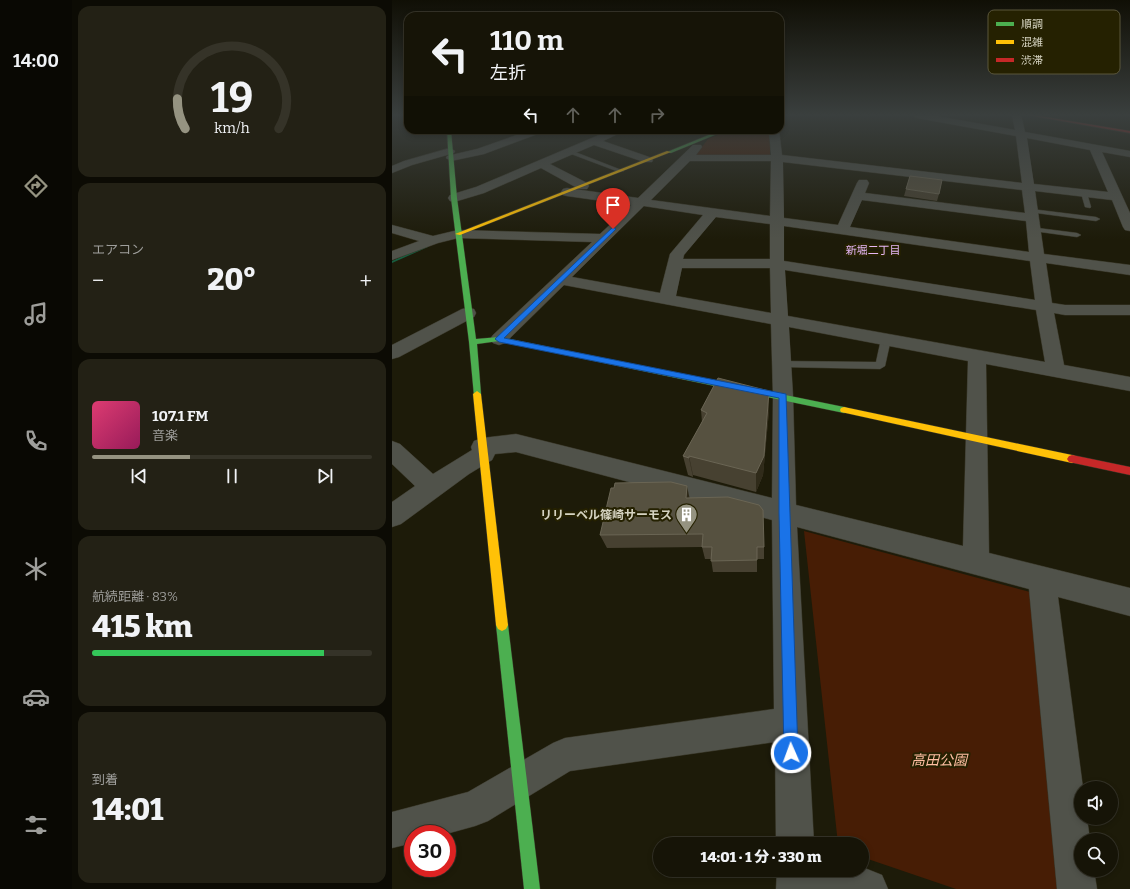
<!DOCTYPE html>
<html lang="ja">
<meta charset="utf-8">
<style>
body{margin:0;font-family:Bitter,"Noto Sans JP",serif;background:#232115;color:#f1f3f6;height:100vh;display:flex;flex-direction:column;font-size:15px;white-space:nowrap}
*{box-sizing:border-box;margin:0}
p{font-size:13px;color:#9e9e9b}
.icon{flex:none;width:22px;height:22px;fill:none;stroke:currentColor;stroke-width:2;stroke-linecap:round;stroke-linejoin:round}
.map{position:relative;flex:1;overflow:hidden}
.details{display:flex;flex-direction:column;gap:6px;padding:6px;background:#0c0b04;width:320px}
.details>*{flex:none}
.hud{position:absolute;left:12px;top:12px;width:380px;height:122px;border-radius:12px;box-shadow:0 2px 6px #0003,0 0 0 1px #353328;background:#161407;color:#f1f3f6;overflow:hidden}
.tools{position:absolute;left:682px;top:781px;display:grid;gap:8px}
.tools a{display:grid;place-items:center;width:44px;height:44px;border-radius:50%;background:#161407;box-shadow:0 2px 6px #0003,0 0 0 1px #353328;font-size:20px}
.speed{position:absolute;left:12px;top:825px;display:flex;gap:8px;font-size:20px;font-weight:700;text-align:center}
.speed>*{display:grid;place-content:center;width:52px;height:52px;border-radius:50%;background:#161407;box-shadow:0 2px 6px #0003,0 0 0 1px #353328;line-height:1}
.speed .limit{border:6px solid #d22;background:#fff;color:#111}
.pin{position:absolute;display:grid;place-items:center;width:34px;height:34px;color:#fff;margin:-41px -17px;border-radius:50% 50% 50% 0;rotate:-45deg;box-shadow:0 0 4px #0007}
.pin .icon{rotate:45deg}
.me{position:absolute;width:44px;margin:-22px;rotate:358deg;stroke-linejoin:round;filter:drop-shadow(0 0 3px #0008)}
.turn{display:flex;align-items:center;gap:14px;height:84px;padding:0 20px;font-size:18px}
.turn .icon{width:52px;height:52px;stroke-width:2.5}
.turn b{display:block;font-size:28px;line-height:34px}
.lanes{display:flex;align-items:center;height:38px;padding:0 20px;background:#0003;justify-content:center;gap:20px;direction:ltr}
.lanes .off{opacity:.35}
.big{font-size:30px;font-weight:800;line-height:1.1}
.details .widget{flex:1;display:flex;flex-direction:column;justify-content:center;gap:6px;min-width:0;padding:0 14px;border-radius:12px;background:#232115}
.details .dial{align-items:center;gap:0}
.dial svg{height:104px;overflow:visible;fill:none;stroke:#353328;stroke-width:7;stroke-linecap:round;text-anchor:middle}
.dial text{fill:#f1f3f6;stroke:none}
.song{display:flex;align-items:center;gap:12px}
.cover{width:48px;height:48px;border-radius:6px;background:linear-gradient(135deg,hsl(340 70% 55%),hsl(330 70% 35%))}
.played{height:4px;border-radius:2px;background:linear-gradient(90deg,#959381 35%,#353328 35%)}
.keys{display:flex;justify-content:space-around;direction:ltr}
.heat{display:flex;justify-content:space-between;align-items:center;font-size:22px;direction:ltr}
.charge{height:6px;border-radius:3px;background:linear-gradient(90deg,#34c759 83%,#353328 0)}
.trip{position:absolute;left:261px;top:837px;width:216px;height:40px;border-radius:20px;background:#161407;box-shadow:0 2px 6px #0003,0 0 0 1px #353328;font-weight:800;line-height:40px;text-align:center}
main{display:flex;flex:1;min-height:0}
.tabs{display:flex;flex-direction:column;width:72px;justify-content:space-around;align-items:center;background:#090803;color:#9e9e9b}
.tabs .icon{width:28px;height:28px}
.tabs .active{color:#959381}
.tabs b{font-size:18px;color:#f1f3f6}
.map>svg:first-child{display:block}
.green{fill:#471d05}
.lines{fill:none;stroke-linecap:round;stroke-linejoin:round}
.stream{fill:#185d3f;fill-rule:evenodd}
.lane-casing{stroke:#393728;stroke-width:1}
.street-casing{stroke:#393728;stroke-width:1}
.fast-casing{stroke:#393728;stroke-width:1}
.slow-casing{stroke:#393728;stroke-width:1}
.jam-casing{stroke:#393728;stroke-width:1}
.lane{fill:#50524a;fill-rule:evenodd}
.street{fill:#50524a;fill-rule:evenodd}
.fast{fill:#4caf50;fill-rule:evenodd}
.slow{fill:#ffc107;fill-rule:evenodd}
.jam{fill:#c62828;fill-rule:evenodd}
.wall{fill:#474131}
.shaded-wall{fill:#302b1a}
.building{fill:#565140;stroke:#6a6554}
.route{fill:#1a73e8;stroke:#114b97}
.labels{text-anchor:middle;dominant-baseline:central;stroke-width:4;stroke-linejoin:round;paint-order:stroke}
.far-neighbourhood-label{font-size:11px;fill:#e6b7f6;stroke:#252101}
.poi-label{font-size:12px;font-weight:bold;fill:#d5d3c1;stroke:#252101;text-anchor:end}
.near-park-label{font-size:14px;font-style:italic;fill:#ffbea2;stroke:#252101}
.key{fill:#252101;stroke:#5a563b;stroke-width:1}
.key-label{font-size:11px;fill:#d5d3c1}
</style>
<main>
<nav class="tabs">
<b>14:00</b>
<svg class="icon active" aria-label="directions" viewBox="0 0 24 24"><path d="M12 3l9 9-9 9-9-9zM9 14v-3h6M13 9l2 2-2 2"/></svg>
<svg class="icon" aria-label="music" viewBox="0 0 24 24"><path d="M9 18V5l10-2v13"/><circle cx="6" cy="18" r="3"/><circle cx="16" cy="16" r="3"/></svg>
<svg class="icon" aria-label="phone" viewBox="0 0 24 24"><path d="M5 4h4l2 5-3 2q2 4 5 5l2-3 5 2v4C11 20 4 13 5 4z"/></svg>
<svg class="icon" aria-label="climate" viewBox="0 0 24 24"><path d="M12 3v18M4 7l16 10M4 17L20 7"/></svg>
<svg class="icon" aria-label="car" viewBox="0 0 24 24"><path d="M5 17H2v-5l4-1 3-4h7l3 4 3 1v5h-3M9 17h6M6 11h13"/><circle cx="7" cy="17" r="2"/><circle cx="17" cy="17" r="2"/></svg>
<svg class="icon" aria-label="filters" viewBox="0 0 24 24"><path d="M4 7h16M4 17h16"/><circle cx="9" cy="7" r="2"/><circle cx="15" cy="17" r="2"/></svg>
</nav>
<section class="details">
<div class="widget dial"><svg viewBox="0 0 100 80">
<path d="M14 69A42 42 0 1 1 86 69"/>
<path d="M14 69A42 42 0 0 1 8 46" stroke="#959381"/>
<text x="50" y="56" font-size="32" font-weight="700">19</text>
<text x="50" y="72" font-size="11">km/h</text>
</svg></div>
<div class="widget"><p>エアコン</p>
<div class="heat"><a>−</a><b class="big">20°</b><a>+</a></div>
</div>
<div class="widget">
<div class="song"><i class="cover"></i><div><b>107.1 FM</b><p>音楽</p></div></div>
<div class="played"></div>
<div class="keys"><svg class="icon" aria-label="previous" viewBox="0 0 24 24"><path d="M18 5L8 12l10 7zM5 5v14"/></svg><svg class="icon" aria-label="pause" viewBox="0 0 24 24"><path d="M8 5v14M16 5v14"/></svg><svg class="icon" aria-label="next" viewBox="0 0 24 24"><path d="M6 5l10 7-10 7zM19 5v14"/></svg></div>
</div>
<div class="widget"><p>航続距離 · 83%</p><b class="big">415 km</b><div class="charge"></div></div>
<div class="widget"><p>到着</p><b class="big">14:01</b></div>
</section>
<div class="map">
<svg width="738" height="889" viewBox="0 0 738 889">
<rect width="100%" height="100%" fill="#1d1b09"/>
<g class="green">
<polygon points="338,130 378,130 378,156 303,156 316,139"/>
<polygon points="412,531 638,592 672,889 564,889 470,857 470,844 446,844"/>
</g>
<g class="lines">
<polygon class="stream" points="33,246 36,247 0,263 0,261"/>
<defs>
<g id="lane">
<polygon points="174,150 178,150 232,171 227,172 174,152"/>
<polygon points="692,191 695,193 699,207 698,208 693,207 689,193"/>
<polygon points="639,209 704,217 708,219 704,221 637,212 637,210"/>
<polygon points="638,227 685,233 689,235 685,237 641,231 637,229"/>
<polygon points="494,336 499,339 493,366 488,369 389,367 384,364 389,361 484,362 489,339"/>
</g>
<g id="street">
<path d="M520,115H539L623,130L620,115H629L633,132L738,151V157L710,152L738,213V231L733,230L731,227L720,200L643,191L652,254L738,265V275L654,263L660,303L673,305H738V315H673L662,313L672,365L738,377V391L594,364L597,553L738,588V616L666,597L691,788H689V818H695L698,840H689V870H702L705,889H665L637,589L405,527L422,844H384L383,742L178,771L96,821L83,826L54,834H21V843L0,848V812L76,792L161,743L173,738L382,709L380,520L124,452L103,454L100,460L77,474L9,524L0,527V502L23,486L0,464V441L8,444L41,474L80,450L79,447L82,441L90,438L124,434L380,498L381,396L379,324L172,285L113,343L107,345L101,343L98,339L101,335L200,242L66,238L46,243L0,260V251L27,241L0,233V225L41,236L66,230L208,234L239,205L175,196L171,195L169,192L171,189L175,188L246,198L301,145H309L310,147L304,155H379L377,130H387L390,155L630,183L624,136L525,118ZM635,138L698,150L716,192L642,184ZM298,161H379L378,216L259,200ZM391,162L630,190L633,213L473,193L477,183L475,180H467L465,183L446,225L392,218ZM470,200L634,221L637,252L458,227ZM252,206L311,215L278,254L268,293L180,277ZM324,217L378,224V259H291L292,255ZM392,226L638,261L643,300L392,261ZM290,268H378L379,313L284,296ZM393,270L644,310L653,362L396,316ZM397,327L576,361L571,546L404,505L401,396Z"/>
<polygon points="139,130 153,130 151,132 92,154 59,161 54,158 55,156 85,149"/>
<polygon points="219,130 232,130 230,132 211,141 260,158 261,160 260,162 252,162 202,145 158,164 195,183 197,186 195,189 187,189 149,168 92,193 62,202 58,201 56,198 58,195 84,187"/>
<polygon points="58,148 63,151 62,153 20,165 0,173 0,166 12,161"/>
<polygon points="76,308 82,309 84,313 82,317 7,357 0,359 0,345 70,309"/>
<polygon points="470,867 490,875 496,889 384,889 385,870 470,870"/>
</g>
<g id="fast">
<polygon points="55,130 59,130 65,198 84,339 107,337 452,407 455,408 456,410 455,412 452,413 107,341 85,344 89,394 88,396 82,396 77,342 59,198"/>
<polygon points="329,130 335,130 279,153 275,152"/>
<polygon points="110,619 114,621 116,625 148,889 132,889 104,625 106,621"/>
</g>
<g id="slow">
<polygon points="275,151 279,152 68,235 63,234"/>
<polygon points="85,391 89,394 116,625 114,629 110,631 106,629 104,625 81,394"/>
<polygon points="452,407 680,455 683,456 685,459 683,462 680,463 449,412 448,410 449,408"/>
</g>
<g id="jam">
<polygon points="635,115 642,115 738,131 738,133"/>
<polygon points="680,455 738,467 738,475 677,462 675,459 677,456"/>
</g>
</defs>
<use href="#lane" class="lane-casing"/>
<use href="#street" class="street-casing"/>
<use href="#fast" class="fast-casing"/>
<use href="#slow" class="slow-casing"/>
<use href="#jam" class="jam-casing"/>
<use href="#lane" class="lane"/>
<use href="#street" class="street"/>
<use href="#fast" class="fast"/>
<use href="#slow" class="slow"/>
<use href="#jam" class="jam"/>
</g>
<g class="wall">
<polygon points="514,189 547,194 545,201 512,196"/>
<polygon points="309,410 377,411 371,475 364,492 301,475 301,477 296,475 291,456 310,422"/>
<polygon points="298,498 372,547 372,559 365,559 365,572 321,572 319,559 313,559 310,547 215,548 208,535"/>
</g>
<g class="shaded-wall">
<polygon points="377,391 377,411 371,475 364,492 364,473"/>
<polygon points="297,456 301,475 301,477 297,458"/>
<polygon points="295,486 298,500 294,498"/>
</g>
<g class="building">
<polygon points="518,176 550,180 547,194 514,189"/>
<polygon points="326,378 377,391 372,456 364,473 297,456 297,458 291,456 315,413 309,410"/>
<polygon points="279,482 295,486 294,498 336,497 367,505 371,510 372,547 365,547 365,560 319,561 320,547 310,547 311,534 208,535 219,488 222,488 223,483"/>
</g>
<linearGradient id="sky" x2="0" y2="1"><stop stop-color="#100f05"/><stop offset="0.48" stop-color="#3a3f3e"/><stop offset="1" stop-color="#3a3f3e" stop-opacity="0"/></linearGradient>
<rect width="738" height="239" fill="url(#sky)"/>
<polygon class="route" points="221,227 224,229 223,230 112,338 394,394 406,753 404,758 399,760 394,758 392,753 387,513 387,398 107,342 103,339"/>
<defs>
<symbol id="building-pin" viewBox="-11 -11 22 30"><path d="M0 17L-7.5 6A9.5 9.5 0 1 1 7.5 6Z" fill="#959381" stroke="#252101"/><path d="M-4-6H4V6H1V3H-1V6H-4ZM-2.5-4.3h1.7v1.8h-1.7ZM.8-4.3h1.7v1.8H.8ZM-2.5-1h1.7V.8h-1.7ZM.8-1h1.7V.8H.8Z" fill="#fff"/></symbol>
</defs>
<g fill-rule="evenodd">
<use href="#building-pin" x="282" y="502" width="25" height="34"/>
</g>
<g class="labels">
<g class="far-neighbourhood-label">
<text x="481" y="250">新堀二丁目</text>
</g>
<g class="poi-label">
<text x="280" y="515">リリーベル篠崎サーモス</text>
</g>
<g class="near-park-label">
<text x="547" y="760">高田公園</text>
</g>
</g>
<rect x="596" y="10" width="132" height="64" rx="6" class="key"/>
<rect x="604" y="22" width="18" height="4" fill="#4caf50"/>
<rect x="604" y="40" width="18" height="4" fill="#ffc107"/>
<rect x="604" y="58" width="18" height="4" fill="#c62828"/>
<g class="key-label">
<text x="629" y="28">順調</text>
<text x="629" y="46">混雑</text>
<text x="629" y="64">渋滞</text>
</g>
</svg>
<div class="tools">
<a><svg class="icon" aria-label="sound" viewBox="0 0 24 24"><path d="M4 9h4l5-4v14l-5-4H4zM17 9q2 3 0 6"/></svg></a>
<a><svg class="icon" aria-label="search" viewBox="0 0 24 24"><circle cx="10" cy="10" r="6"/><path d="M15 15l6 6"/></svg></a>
</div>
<div class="speed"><div class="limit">30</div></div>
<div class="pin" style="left:221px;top:229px;background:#d93025"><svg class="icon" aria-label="arrive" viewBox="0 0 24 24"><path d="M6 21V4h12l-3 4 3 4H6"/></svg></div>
<svg class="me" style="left:399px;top:753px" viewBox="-20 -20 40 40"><circle r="17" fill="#1a73e8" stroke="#fff" stroke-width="3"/><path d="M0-11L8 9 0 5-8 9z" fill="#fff"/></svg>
<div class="trip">14:01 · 1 分 · 330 m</div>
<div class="hud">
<div class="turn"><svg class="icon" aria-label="left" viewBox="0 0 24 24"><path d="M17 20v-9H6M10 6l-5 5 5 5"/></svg><div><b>110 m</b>左折</div></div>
<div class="lanes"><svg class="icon" aria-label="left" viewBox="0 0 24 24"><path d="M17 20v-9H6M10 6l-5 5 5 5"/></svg><svg class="icon off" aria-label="ahead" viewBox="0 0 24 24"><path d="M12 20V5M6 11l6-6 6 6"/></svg><svg class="icon off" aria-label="ahead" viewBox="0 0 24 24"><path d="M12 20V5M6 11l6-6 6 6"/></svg><svg class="icon off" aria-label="right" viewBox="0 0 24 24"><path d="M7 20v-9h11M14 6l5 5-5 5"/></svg></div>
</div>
</div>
</main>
